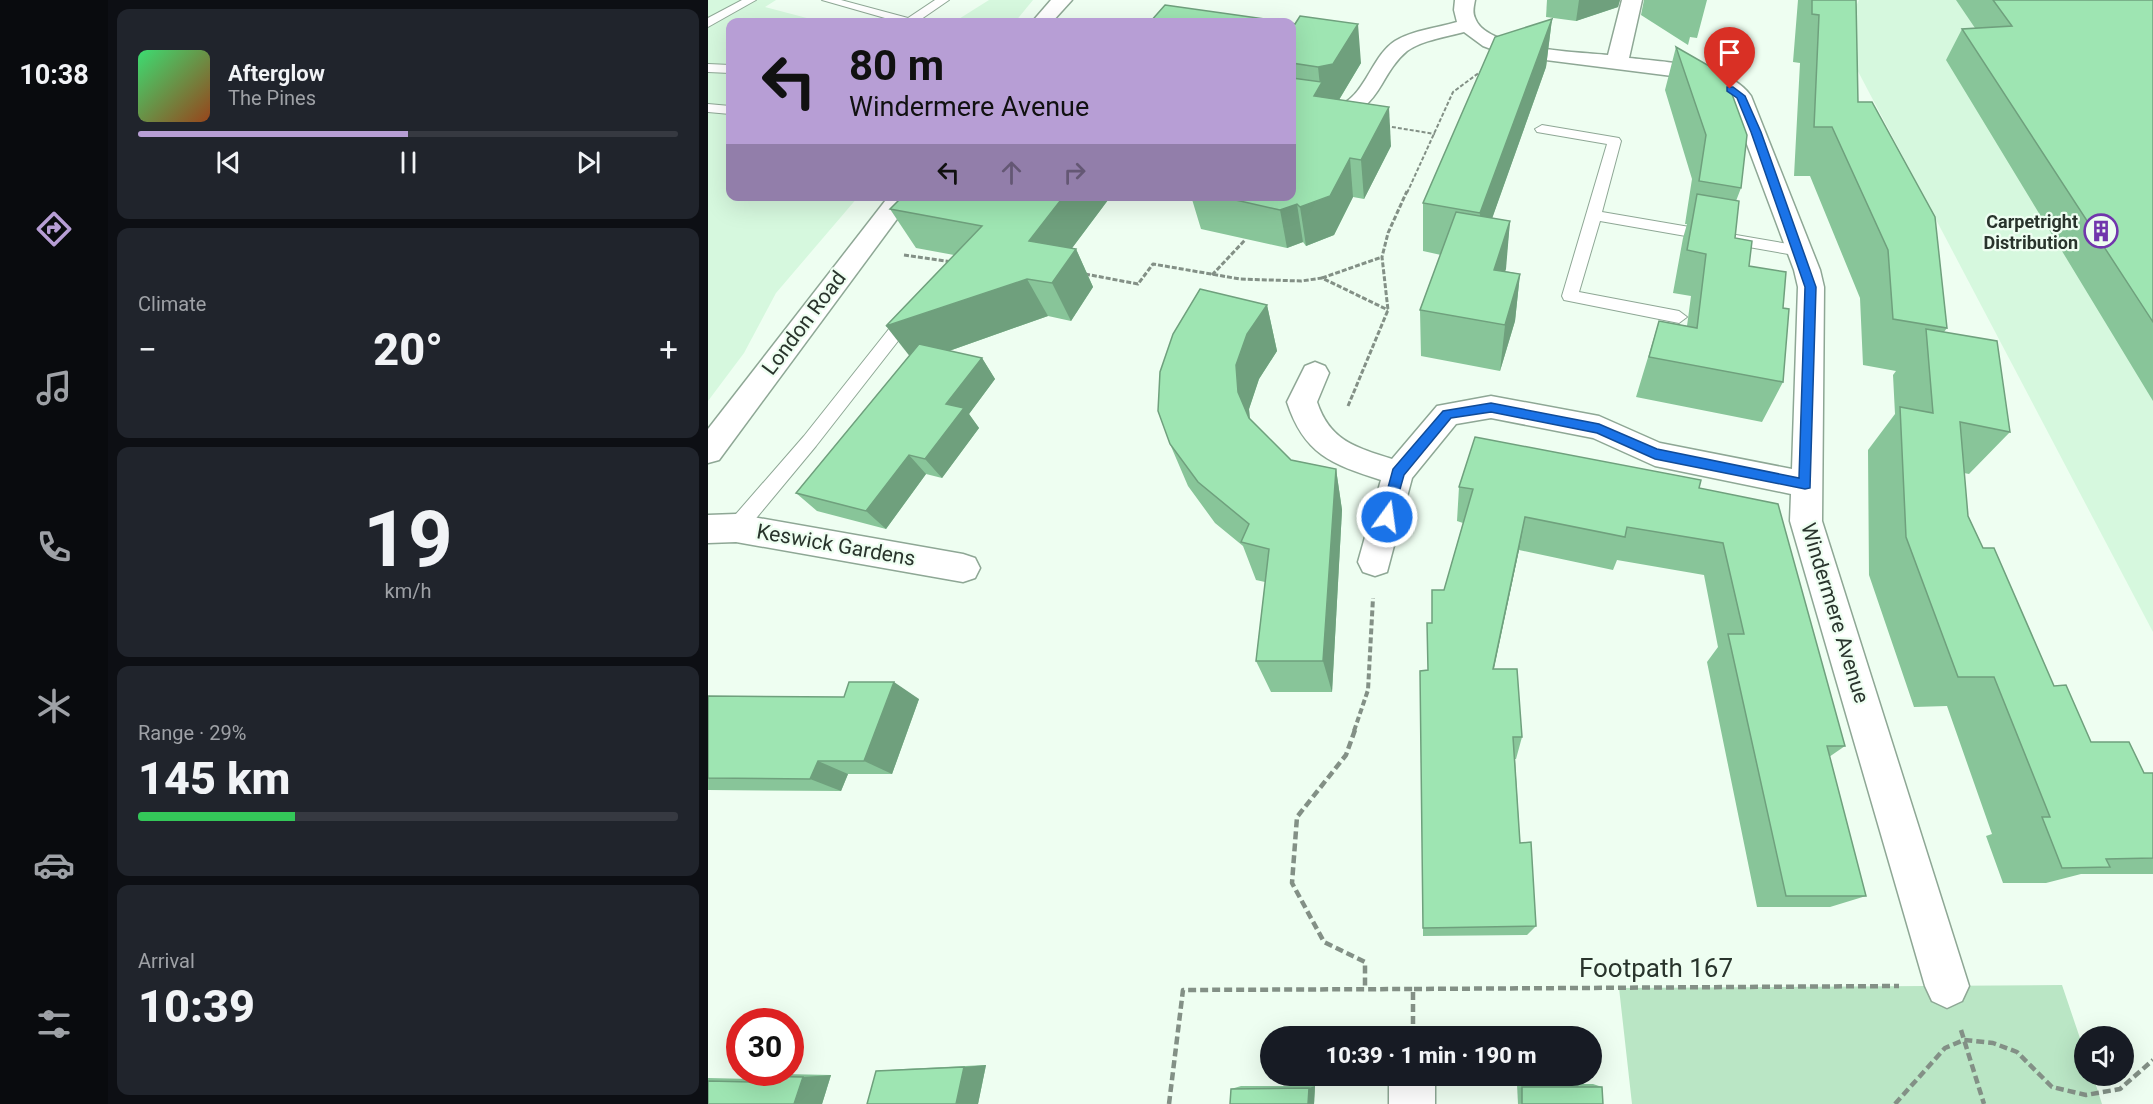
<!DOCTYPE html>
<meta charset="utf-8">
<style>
body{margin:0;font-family:Roboto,sans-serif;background:#20242c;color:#f1f3f6;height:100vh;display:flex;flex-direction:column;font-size:22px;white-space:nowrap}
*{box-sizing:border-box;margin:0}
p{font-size:20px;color:#9ea1a6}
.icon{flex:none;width:33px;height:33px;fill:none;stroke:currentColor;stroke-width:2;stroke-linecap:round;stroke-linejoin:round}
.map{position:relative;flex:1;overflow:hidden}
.drawer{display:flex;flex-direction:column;gap:9px;padding:9px;background:#0d0f14;width:600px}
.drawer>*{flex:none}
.guide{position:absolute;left:18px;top:18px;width:570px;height:183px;border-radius:12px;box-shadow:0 6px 24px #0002;background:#b79ed5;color:#111;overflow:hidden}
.controls{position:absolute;left:1366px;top:1026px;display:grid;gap:12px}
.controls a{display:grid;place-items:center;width:60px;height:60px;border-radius:50%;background:#171b24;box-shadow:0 6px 24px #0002;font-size:30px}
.speed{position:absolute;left:18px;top:1008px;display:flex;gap:12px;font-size:30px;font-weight:700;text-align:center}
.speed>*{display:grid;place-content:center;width:78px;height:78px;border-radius:50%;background:#171b24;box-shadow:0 6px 24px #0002;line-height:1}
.speed .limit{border:9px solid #d22;background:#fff;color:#111}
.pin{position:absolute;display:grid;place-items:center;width:51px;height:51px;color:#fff;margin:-62px -26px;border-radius:50% 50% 50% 0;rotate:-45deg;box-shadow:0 0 6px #0007}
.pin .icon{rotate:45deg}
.me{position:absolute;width:66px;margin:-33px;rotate:14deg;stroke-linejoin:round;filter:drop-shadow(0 0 4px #0008)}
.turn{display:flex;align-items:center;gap:21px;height:126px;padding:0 24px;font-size:27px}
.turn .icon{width:78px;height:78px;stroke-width:2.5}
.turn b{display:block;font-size:42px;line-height:51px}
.lanes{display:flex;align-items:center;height:57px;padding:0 24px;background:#0003;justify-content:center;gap:30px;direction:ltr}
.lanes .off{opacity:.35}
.big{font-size:45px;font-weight:800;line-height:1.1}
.drawer .widget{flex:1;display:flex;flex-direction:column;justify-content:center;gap:9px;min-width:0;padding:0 21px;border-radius:12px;background:#20242c}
.drawer .dial{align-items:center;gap:0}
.dial b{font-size:78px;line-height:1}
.song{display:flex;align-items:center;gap:18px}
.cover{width:72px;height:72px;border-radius:9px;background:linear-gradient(135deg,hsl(140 70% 55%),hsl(20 70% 35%))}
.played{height:6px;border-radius:3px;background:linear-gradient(90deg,#b79ed5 50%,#363941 50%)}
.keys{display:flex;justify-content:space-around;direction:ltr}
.heat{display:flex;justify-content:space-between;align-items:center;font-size:33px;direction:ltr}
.charge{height:9px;border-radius:4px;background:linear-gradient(90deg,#34c759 29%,#363941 0)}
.trip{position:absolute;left:552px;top:1026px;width:342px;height:60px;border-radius:30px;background:#171b24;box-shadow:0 6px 24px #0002;font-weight:800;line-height:60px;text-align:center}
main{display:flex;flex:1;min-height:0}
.tabs{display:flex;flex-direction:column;width:108px;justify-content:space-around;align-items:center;background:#090b0e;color:#9ea1a6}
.tabs .icon{width:42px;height:42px}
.tabs .on{color:#b79ed5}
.tabs b{font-size:27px;color:#f1f3f6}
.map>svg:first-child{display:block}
.built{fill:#d6f8de}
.green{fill:#bae6c5}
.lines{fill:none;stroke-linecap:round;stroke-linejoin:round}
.lane-casing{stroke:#8ea795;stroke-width:2}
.street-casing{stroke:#8ea795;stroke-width:3}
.secondary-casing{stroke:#8ea795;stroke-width:3}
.path-far3{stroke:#839086;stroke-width:2;stroke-dasharray:4 2;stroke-linecap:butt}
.path-far2{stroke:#839086;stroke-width:3;stroke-dasharray:5 2;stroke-linecap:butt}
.path-far1{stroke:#839086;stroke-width:4;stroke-dasharray:6 3;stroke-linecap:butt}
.path{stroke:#839086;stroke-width:4.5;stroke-dasharray:8 4;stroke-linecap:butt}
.lane{fill:#fff;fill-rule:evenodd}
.street{fill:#fff;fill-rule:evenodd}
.secondary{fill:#fff;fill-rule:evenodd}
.wall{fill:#88c599}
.shaded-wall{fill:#6fa07d}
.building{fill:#9ee5b2;stroke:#6fa07d;stroke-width:1.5}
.route{fill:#1a73e8;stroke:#114b97;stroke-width:1.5}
.labels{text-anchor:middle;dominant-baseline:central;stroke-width:4.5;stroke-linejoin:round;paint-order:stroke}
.far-poi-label{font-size:18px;font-weight:bold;fill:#29342c;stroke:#eefef1;text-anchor:end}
.street-label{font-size:21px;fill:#29342c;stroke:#eefef1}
.near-street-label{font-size:26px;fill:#29342c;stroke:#eefef1}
</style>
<main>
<nav class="tabs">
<b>10:38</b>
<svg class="icon on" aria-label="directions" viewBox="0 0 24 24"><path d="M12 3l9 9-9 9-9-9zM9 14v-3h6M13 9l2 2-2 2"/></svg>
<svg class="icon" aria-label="music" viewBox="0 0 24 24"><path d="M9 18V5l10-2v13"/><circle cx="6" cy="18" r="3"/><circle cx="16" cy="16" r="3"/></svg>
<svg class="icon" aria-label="phone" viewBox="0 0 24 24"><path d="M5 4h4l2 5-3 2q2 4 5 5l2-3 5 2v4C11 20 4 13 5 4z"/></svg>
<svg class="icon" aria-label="climate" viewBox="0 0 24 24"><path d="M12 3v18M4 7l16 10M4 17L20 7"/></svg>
<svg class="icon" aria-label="car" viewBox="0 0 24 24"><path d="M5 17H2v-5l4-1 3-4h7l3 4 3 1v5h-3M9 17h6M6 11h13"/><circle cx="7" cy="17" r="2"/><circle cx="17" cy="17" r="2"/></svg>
<svg class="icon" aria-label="filters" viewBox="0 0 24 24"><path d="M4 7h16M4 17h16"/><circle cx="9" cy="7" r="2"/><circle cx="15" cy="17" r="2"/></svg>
</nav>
<section class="drawer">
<div class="widget">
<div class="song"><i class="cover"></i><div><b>Afterglow</b><p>The Pines</p></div></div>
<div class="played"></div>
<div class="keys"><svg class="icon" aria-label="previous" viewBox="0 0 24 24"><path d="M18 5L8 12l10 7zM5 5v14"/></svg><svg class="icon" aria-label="pause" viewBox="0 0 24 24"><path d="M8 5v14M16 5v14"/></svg><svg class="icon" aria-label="next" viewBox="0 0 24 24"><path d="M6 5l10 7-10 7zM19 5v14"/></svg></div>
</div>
<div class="widget"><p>Climate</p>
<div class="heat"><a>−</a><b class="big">20°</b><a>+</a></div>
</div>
<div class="widget dial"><b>19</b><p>km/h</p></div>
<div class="widget"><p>Range · 29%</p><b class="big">145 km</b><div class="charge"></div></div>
<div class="widget"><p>Arrival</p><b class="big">10:39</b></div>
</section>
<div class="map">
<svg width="1445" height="1104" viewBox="0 0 1445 1104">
<rect width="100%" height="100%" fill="#eefef1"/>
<g class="built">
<polygon points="0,0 68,0 57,7 114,22 22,22 22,196 150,197 68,293 36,353 0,401"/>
<polygon points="281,0 325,0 307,22 246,22"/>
<polygon points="1151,0 1445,0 1445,632 1133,39"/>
</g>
<polygon class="green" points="1354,985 1377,1053 1377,1076 1385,1076 1394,1104 924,1104 911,988"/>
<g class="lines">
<defs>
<g id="lane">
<polygon points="34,0 48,0 0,27 0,18"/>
<polygon points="114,0 133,0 200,18 227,0 241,0 209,22 191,22"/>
<polygon points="0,64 22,65 22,73 0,72"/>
<polygon points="0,104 22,106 22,114 0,112"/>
<polygon points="834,125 911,138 913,141 894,212 1092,246 1100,251 1092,256 892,221 871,292 971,311 979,317 971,323 856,300 854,296 899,144 829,132 827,129"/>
<polygon points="202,308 210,314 208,318 108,446 35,534 28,536 21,534 18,528 21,522 96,436 196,310"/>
</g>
<g id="street">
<path d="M747,0H767C766,6 764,12 767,18C778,50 871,52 900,55L914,0H934L921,58C956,62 1021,64 1043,96L1112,270L1116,287L1114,521L1261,986L1254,1001L1239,1008L1224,1001L1217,986L1082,521L1083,494L947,466L885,438L783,418L748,424L704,478L679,572L667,576L655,572L650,562L673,480C623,464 596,454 579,402L597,366L607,362L617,366L621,373L609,402C622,441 647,447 684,459L729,406L783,396L891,416L952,443L1084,469L1090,287L1086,270L1022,99L1004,87L980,78L799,55L775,46L756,32C738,37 715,40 699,51C688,60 681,72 674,84C650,125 626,122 584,116V104C597,105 611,110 625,107C656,102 662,57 687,41C705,30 729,28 749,22L746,10Z"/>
<polygon points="28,514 255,554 267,558 272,568 267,578 255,582 28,542 0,543 0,515"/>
<rect x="681" y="1076" width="46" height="28"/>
</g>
<g id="secondary">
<polygon points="343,0 364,0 344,22 324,22"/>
<polygon points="181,196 206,196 11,460 0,463 0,429"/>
</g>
</defs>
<use href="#lane" class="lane-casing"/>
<use href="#street" class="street-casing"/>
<use href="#secondary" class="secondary-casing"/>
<g class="path-far3">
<polyline points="678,126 727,134"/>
<polyline points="699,193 745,92 772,72"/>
</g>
<g class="path-far2">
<polyline points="196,255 245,262"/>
<polyline points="377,274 430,284 445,264 532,279 593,281 614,278 680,310"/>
<polyline points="504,275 537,240"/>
<polyline points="614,278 674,257"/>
<polyline points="640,406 680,310 674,257 680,233 699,191"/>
</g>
<polyline class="path-far1" points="646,731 660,690 665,598"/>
<g class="path">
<polyline points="647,730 638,755 589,817 584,883 616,942 657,962 657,989"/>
<polyline points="1253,1030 1276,1104"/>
<polyline points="705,1036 705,989 1191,986"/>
<polyline points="461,1104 475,990 705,989"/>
<polyline points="1187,1104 1237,1048 1256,1040 1285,1043 1309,1052 1344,1087 1378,1095 1412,1089 1445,1060"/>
</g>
<use href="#lane" class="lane"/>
<use href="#street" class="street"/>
<use href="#secondary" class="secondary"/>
</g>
<g class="wall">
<polygon points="839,0 912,0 910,7 868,21 838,17"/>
<polygon points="936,0 999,0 989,38 982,37 980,45 933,15"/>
<polygon points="1090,0 1148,0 1150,102 1239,328 1236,332 1302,432 1261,474 1256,473 1260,516 1275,548 1346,686 1383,742 1436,773 1445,773 1445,874 1373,874 1338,883 1295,883 1278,836 1284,834 1239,706 1206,707 1161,575 1160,450 1187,414 1185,375 1188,371 1155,365 1152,298 1102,176 1086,176 1092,63 1085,62"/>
<polygon points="1248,0 1445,0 1445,401 1238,60 1254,29 1267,28"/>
<polygon points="844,19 838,67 784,218 802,221 797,271 812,274 807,321 792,371 713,356 712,310 733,255 715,251 715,203"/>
<polygon points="584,23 653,63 631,100 683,146 656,199 645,197 626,235 598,246 595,242 579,248 493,229 483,196 584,196"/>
<polygon points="968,47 1033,188 1028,201 1027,238 1041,266 1075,308 1075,382 1054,422 928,397 951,321 979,326 983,296 965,293 975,238 979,224 977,224 984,179 957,90"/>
<polygon points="195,196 403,196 364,248 368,249 385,287 363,321 340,316 241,351 274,358 287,379 261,414 271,428 234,478 218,474 178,529 109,511 88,493 202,356 246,255 208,248 182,209"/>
<polygon points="559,305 569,351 551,379 541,409 542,419 583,460 628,469 634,510 624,692 563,692 548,661 557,582 548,580 535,546 507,523 480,486 462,444"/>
<polygon points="751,487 991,488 1137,746 1121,757 1158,896 1122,907 1049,907 999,662 1010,647 996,575 909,560 905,570 811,550 786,669 814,737 808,759 807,759 812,843 828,926 819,935 715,936 715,928 720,670 724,623 736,590 755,523 749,521"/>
<polygon points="0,696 211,699 184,774 140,774 133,791 0,790"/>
<polygon points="278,1065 270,1104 168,1071 195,1069"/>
<polygon points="76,1074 123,1075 114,1104 0,1104 0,1078 44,1079 45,1076"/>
<polygon points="809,1084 885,1084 894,1087 895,1104 810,1104"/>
<polygon points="533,1086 607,1086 606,1104 522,1104 523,1089"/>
</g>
<g class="shaded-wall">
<polygon points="871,0 912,0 910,7 868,21"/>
<polygon points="844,19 838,67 769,261 772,213"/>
<polygon points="650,24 653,63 629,103 606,96 612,86 610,67"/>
<polygon points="681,107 683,146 656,199 653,160"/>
<polygon points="642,158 645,197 626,235 598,246 592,207"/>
<polygon points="356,196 403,196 341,279 321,241"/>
<polygon points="589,204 595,242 579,248 572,210"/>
<polygon points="802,221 798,269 783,317 786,270"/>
<polygon points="368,249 385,287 363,321 344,283"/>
<polygon points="812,274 807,321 792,371 797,325"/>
<polygon points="319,279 340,316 207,363 178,326"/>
<polygon points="559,305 569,351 551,379 541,409 543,436 530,392 528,365 539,334"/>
<polygon points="274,358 287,379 261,414 271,428 234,478 217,459 238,404"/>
<polygon points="201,455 218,474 178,529 158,511"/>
<polygon points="628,469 634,510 624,692 615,661"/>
<polygon points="817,517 811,550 780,695 785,669"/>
<polygon points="186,682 211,699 184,774 156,761"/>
<polygon points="110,761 140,774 133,791 102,779"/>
<polygon points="278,1065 270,1104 248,1104 256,1067"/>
<polygon points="123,1075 114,1104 86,1104 95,1077"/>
<polygon points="607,1086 606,1104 600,1104 601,1088"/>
</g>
<g class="building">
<polygon points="1104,0 1148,0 1150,102 1164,102 1227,217 1239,328 1185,319 1180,250 1124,127 1106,127 1111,15 1104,14"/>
<polygon points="1285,0 1445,0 1445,322 1254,29 1304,26"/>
<polygon points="457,5 578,22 442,22"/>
<polygon points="592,16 650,24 625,64 610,67 584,63 584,23 587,24"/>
<polygon points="844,19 772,213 715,203 787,37"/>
<polygon points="968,47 1017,75 1039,135 1033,188 991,181 998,135"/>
<polygon points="584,78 614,82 606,96 681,107 653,160 642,158 622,196 592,207 589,204 572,210 510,196 584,196"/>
<polygon points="989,194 1031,201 1027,238 1044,241 1041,266 1078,272 1075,308 1081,309 1075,382 941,357 951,321 989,328 998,254 979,250"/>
<polygon points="195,196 356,196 321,241 368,249 344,283 319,279 178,326 274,226 182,209"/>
<polygon points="748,212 802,221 786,270 812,274 797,325 712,310"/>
<polygon points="492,289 559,305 539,334 528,365 530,392 541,418 583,460 628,469 615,661 548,661 561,549 533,542 541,524 490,482 462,444 450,411 452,372 465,334"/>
<polygon points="1218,329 1289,341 1302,432 1252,422 1260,516 1275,548 1286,548 1346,686 1358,685 1383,742 1421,742 1436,773 1445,773 1445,858 1398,859 1402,867 1354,868 1334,817 1342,817 1286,677 1250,677 1198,537 1192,407 1225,413"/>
<polygon points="211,344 274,358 238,404 256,408 217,459 201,455 158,511 88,493"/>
<polygon points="767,437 993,480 991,488 1070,504 1137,746 1119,746 1158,896 1078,896 1020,634 1036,634 1015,543 919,527 917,537 817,517 785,669 809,669 814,737 805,737 812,843 823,842 828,926 715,928 712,671 720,670 719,623 724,623 724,590 736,590 765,489 751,487"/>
<polygon points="141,682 186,682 156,761 110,761 102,779 0,778 0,696 136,697"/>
<polygon points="256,1067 248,1104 159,1104 168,1071"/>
<polygon points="45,1076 95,1077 86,1104 0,1104 0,1081 43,1082"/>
<polygon points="814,1087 894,1087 895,1104 814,1104"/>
<polygon points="601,1088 600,1104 522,1104 523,1089"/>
</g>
<polygon class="route" points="1019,87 1025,87 1037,96 1053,132 1108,287 1102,488 1097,489 947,459 889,433 783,412 743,418 696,475 683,521 674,521 672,517 685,469 735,411 783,403 891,424 949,449 1091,478 1097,287 1043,132 1029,98 1019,91"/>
<defs>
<symbol id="building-ring" viewBox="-11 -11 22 22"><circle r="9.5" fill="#eefef1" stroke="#7136ac" stroke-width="1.5"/><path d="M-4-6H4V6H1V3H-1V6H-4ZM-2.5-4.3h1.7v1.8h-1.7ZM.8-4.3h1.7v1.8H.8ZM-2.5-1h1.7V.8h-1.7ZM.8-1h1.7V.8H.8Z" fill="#7136ac"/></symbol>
</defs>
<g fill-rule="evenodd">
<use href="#building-ring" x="1374" y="212" width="38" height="38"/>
</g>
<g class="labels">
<g class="far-poi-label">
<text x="1370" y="221">Carpetright<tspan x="1370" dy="21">Distribution</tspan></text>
</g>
<g class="street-label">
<text transform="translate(96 323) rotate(-53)">London Road</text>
<text transform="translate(128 545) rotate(10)">Keswick Gardens</text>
<text transform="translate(1127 613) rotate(73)">Windermere Avenue</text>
</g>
<g class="near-street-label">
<text x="948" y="968">Footpath 167</text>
</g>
</g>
</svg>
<div class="controls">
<a><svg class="icon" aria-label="sound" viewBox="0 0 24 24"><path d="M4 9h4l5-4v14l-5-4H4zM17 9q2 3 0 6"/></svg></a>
</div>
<div class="speed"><div class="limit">30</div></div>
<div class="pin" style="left:1022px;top:89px;background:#d93025"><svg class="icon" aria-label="arrive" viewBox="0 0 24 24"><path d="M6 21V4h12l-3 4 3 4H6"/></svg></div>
<svg class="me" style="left:679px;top:517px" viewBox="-20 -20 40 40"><circle r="17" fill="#1a73e8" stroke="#fff" stroke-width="3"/><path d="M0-11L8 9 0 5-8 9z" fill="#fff"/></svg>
<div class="trip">10:39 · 1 min · 190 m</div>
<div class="guide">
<div class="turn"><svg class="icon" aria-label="left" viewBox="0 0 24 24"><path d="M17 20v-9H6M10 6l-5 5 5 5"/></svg><div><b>80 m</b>Windermere Avenue</div></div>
<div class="lanes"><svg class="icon" aria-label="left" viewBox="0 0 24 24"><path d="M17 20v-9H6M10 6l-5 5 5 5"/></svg><svg class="icon off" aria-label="ahead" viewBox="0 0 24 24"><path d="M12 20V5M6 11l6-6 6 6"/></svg><svg class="icon off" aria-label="right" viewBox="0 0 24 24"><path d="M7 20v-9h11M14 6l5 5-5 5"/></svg></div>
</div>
</div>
</main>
